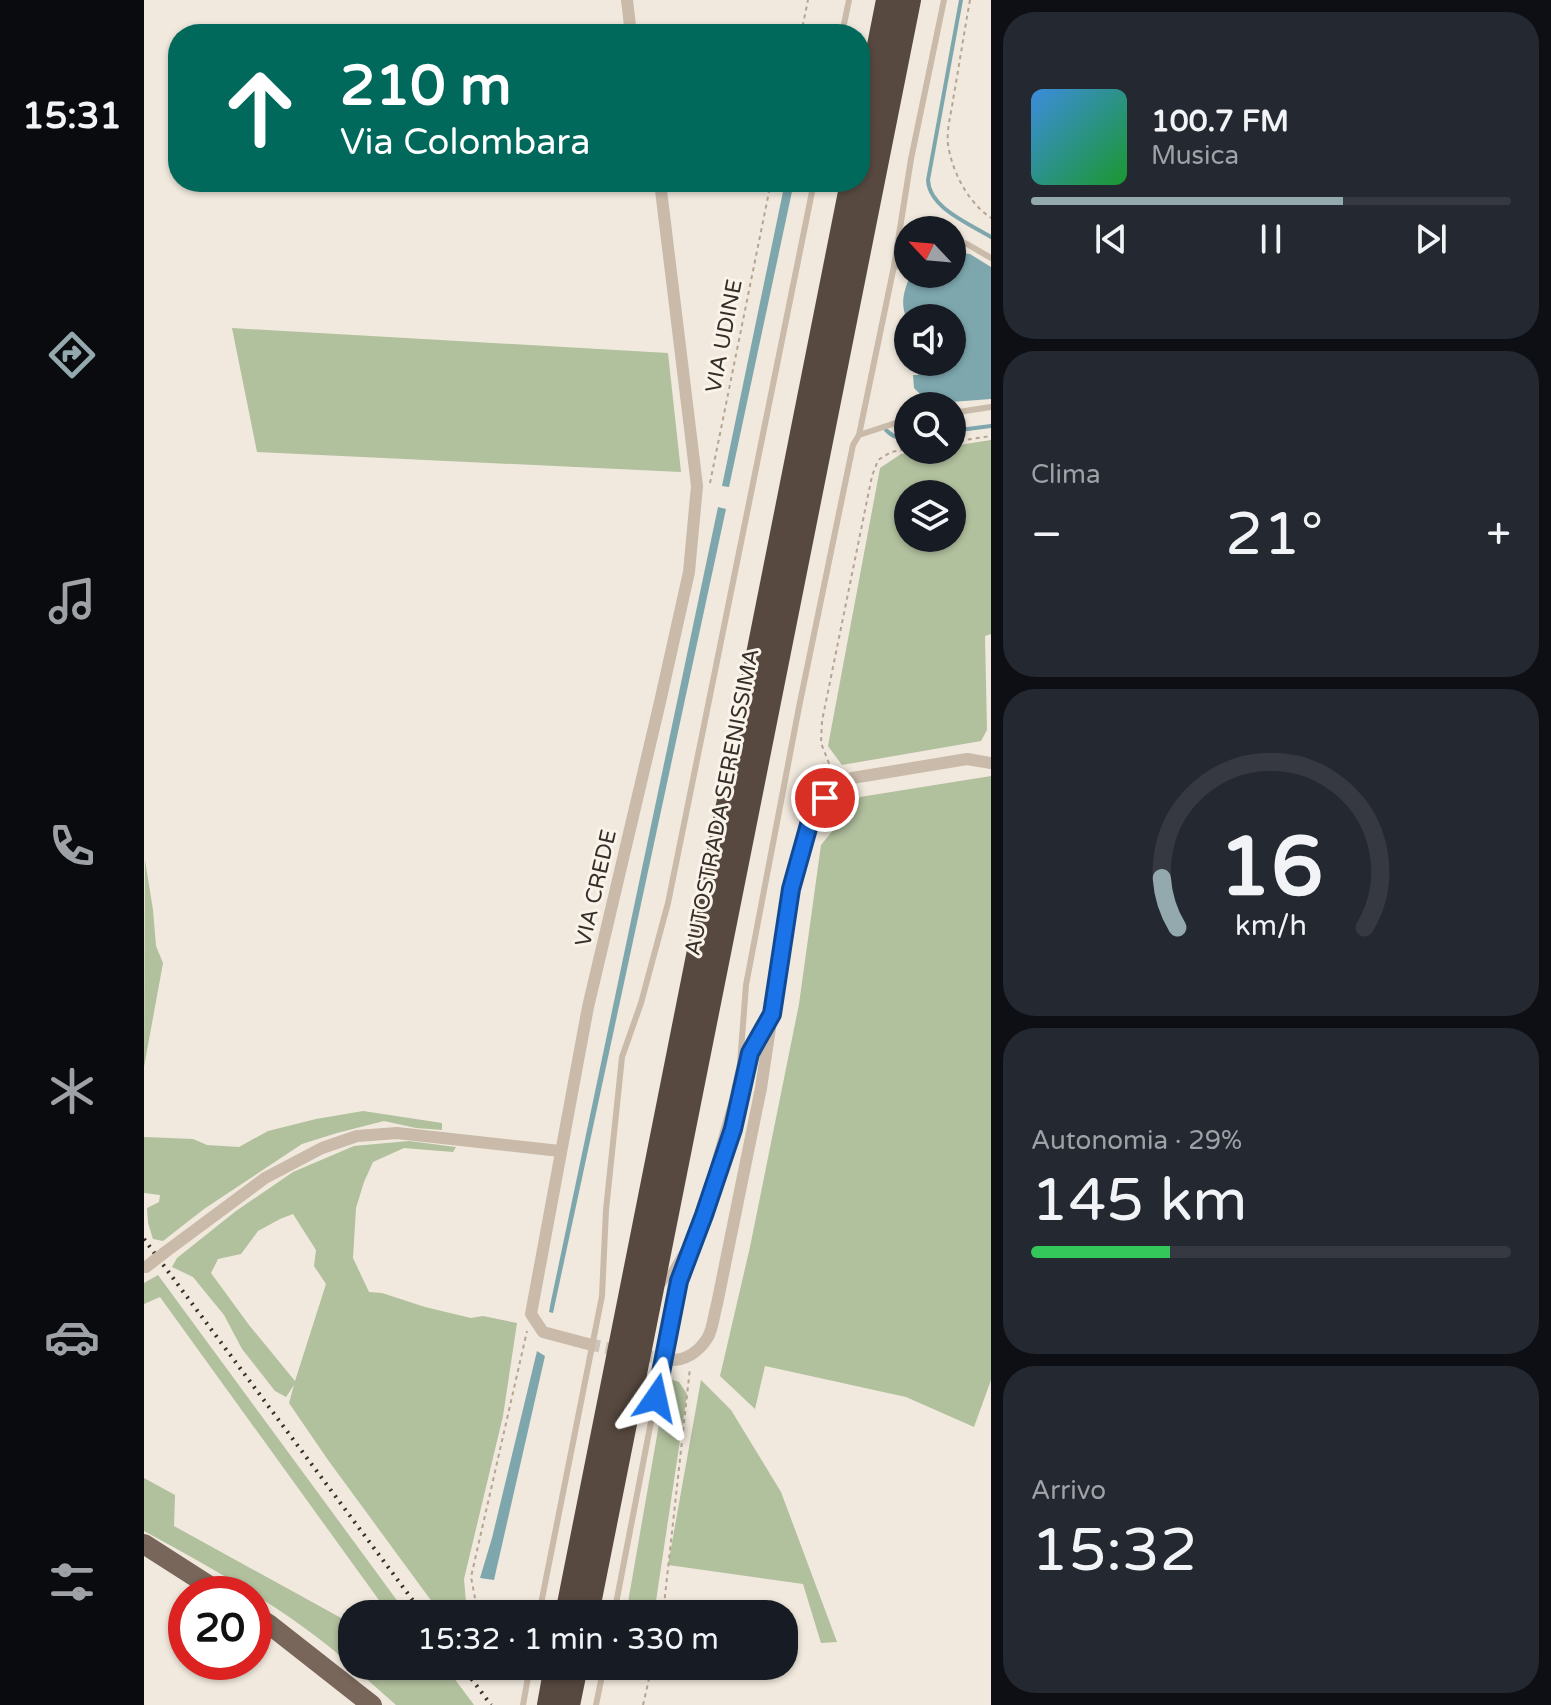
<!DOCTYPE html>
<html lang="it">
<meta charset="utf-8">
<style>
body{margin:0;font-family:"Varela Round",sans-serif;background:#242831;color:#f1f3f6;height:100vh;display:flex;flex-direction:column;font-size:30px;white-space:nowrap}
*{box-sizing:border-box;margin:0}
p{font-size:26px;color:#9ea1a6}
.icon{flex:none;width:44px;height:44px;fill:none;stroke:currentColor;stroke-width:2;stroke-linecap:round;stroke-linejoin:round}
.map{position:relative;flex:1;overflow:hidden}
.drawer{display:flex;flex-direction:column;gap:12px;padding:12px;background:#0d0f14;width:560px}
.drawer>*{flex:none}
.banner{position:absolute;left:24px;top:24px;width:702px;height:168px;border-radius:32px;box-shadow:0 2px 6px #0004;background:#00695c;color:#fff;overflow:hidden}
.needle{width:52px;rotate:296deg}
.tools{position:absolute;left:750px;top:216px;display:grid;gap:16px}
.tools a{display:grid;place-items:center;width:72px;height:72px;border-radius:50%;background:#171b24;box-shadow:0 2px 6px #0004;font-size:40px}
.speed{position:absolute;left:24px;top:1576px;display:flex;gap:16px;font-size:40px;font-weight:700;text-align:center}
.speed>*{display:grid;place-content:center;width:104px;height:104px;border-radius:50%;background:#171b24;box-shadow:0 2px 6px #0004;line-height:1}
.speed .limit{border:12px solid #d22;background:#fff;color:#111}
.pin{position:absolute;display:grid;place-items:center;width:68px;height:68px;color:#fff;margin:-34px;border:4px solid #fff;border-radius:50%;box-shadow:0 2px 8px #0007}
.me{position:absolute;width:88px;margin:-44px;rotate:11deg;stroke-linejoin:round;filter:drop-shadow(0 0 6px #0008)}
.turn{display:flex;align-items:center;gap:28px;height:168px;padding:0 40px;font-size:36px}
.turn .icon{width:104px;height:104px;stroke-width:2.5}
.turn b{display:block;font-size:56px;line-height:68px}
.big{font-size:60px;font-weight:600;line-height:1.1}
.drawer .card{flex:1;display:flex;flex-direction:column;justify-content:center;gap:12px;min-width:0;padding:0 28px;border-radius:32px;background:#242831}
.drawer .dial{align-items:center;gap:0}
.dial svg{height:208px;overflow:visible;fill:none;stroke:#363941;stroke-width:7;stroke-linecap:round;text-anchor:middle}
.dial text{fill:#f1f3f6;stroke:none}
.song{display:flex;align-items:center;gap:24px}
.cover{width:96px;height:96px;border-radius:12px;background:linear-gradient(135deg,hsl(210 70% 55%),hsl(130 70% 35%))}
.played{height:8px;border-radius:4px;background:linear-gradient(90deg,#93a9ae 65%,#363941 65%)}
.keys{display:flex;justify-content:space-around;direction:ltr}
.heat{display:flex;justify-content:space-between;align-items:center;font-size:44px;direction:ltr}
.charge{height:12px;border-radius:6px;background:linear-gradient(90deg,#34c759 29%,#363941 0)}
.trip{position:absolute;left:194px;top:1600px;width:460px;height:80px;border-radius:32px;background:#171b24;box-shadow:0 2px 6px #0004;font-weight:600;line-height:80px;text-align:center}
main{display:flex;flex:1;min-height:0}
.tab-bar{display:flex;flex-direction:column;width:144px;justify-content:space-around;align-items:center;background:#090b0e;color:#9ea1a6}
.tab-bar .icon{width:56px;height:56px}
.tab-bar .current{color:#93a9ae}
.tab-bar b{font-size:36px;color:#f1f3f6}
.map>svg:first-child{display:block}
.green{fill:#b1c09d;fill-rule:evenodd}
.water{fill:#7da7ad}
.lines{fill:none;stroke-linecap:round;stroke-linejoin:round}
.stream{stroke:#7da7ad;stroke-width:4}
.minor-tunnel{stroke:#ccc4b9;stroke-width:12;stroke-dasharray:12 6;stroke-linecap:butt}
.path{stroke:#b5a493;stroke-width:2;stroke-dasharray:4 4;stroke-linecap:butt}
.service{stroke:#c9baa9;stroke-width:6}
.minor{stroke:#c9baa9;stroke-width:12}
.primary{stroke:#78665a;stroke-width:20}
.motorway{stroke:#574940;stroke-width:24}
.rail{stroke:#362e29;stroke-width:4;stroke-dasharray:2 6;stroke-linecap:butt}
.service-bridge{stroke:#c9baa9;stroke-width:6}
.minor-bridge{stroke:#c9baa9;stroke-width:12}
.route-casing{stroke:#114b97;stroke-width:20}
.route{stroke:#1a73e8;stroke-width:14}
.labels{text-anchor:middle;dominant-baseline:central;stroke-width:6;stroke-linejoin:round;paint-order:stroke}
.street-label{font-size:22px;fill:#362e29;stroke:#f9f3e9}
</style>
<main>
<nav class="tab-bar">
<b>15:31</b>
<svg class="icon current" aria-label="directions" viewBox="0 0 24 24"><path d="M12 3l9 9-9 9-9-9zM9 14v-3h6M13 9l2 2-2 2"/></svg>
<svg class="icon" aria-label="music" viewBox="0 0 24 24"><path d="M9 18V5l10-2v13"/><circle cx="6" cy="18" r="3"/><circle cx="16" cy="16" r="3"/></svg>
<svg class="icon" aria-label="phone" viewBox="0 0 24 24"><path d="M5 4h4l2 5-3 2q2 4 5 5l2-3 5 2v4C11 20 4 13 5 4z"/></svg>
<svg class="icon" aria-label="climate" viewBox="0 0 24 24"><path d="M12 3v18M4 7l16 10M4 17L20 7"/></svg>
<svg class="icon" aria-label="car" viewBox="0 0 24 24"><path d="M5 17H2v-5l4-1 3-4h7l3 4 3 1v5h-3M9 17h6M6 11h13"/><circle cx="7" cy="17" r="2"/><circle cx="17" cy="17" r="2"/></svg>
<svg class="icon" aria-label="filters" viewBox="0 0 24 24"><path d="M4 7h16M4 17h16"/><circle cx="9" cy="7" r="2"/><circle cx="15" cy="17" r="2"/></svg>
</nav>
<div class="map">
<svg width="847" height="1705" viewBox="0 0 847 1705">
<rect width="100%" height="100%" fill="#f1e9dd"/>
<g class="green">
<polygon points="88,328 524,353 537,472 113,452"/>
<path d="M847,440V634L841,636L843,730L837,741L698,765L684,746L736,468L757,454L782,450H808V446ZM764,494H808V538H764Z"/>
<polygon points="847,776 847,1380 830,1427 762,1397 621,1366 611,1409 576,1376 606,1247 655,1004 677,845 716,797"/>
<polygon points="1,860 9,910 12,946 19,963 0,1067"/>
<polygon points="219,1111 298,1123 298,1130 272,1128 240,1121 193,1133 158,1144 60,1209 19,1241 9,1239 4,1223 3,1208 15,1202 16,1195 0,1193 0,1137 49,1139 63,1145 95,1147 124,1131 172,1119"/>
<path d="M265,1141L312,1147L309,1152L260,1148L229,1162L220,1182L212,1208L209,1258L225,1292L238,1293L281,1307L327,1318L339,1316L373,1323L359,1416L320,1579L323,1614H297L184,1460L145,1403L150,1385L142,1397L131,1391L98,1349L80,1315L49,1277L28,1267L33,1258L92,1211L149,1172L210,1146ZM149,1214L172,1250L170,1266L182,1284L151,1381L105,1325L67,1273L74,1259L97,1254L114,1231L136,1219Z"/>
<polygon points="14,1275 263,1614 245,1614 16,1297 0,1304 0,1283"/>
<polygon points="523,1378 535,1382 543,1394 510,1614 482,1614"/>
<polygon points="557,1380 587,1410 637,1492 693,1642 677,1643 659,1584 524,1565"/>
<path d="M0,1478L31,1495L30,1526L208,1624V1666C146,1611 73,1571 0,1531Z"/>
<polygon points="208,1666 301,1666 330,1705 252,1705"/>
</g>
<g class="water">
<polygon points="641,182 650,182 585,487 578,486"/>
<path d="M808,252L826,254L847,267V399L794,403L781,399L770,388L769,375H774L777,362H808V318H764V321C755,305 760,290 767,274H808Z"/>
<polygon points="574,507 582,509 409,1313 405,1312 407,1301"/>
<polygon points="393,1351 401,1356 350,1580 336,1578 348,1538"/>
</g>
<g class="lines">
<g class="stream">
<path d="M817,0L784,180C785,208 826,224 847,237"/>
<path d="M742,430C749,437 754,439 764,437"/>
<polyline points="808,431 847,426"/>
</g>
<polyline class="minor-tunnel" points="444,1344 524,1360"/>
<g class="path">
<path d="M826,0C820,33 815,66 809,100C807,115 801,134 805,150C810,175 825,203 847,218"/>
<polyline points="657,34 664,0"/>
<polyline points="808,442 847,436"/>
<polyline points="566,483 627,182"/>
<polyline points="688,771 677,743 678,721 728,476 734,460 747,452 764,449"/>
<polyline points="334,1614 327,1577 383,1331"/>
<polyline points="519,1614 546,1368"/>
<polyline points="499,1705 508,1666"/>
</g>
<g class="service">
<polyline points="698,34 705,0"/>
<polyline points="808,238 823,244 847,258"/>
<polyline points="764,259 757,267 750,266 767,159 800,0"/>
<polyline points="808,413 847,407"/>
<polyline points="715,435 750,266"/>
<polyline points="566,1196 568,1170 588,1100 596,1064 602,985 655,707 709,445 715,435 764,419"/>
<polyline points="520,1283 560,1215 589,1129 606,1053 622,1024"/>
<polyline points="524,1336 535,1281 553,1234"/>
<polyline points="395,1614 458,1296 462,1210 478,1057 497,1003 524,903 670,182"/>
<polyline points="470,1614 517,1370"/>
<polyline points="379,1705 386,1666"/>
<polyline points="452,1705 460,1666"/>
</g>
<g class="minor">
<polyline points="483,0 487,34"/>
<polyline points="20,1253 121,1178 178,1148 213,1136 253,1133 416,1151"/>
<polyline points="444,1344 399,1332 387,1314 444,1007 516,702 545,572 553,486 516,182"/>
<path d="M524,1360C541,1361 555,1352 564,1337C569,1328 570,1314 573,1304L617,1088L647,889L668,814L695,783L708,778L823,759L847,763"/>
</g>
<g class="primary">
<polyline points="0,1544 78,1594"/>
<polyline points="110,1615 126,1625 228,1705"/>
</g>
<g class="motorway">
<polyline points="716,142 744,0"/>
<polyline points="423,1614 708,182"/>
<polyline points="443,1614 765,0"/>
<polyline points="405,1705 412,1666"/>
<polyline points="424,1705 432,1666"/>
</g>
<g class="rail">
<polyline points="0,1239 279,1614"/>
<polyline points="318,1666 347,1705"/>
</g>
<polyline class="service-bridge" points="517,1370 524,1336"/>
<polyline class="minor-bridge" points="2,1267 20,1253"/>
</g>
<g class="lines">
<defs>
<polyline id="route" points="512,1398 535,1281 560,1215 589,1129 606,1053 628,1014 647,889 668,814 681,798"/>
</defs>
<use href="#route" class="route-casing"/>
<use href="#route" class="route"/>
</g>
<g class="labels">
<g class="street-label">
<text transform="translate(580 336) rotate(-79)">VIA UDINE</text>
<text transform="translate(578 802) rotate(-79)">AUTOSTRADA SERENISSIMA</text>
<text transform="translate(452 888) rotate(-77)">VIA CREDE</text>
</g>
</g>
</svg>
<div class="tools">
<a><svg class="needle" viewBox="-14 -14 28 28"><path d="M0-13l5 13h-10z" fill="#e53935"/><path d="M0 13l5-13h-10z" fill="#9ea1a6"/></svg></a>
<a><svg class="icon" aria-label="sound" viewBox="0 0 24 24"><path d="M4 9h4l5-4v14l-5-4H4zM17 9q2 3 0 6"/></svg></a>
<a><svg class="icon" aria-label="search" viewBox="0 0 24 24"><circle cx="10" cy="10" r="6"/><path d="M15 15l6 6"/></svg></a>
<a><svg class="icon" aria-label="layers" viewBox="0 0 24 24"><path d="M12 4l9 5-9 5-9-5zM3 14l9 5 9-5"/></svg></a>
</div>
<div class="speed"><div class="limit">20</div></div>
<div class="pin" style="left:681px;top:798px;background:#d93025"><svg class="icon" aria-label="arrive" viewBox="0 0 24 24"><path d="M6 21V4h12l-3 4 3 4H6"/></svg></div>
<svg class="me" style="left:512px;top:1398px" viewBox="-20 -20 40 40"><path d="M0-17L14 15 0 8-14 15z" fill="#1a73e8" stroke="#fff" stroke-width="4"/></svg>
<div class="trip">15:32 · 1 min · 330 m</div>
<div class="banner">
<div class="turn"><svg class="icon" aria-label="ahead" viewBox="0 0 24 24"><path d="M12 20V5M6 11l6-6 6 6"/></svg><div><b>210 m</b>Via Colombara</div></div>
</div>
</div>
<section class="drawer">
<div class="card">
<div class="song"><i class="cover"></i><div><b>100.7 FM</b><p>Musica</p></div></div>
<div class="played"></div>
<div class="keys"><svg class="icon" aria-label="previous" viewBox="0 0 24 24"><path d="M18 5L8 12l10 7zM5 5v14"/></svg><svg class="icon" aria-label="pause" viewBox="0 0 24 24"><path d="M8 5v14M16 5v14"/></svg><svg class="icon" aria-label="next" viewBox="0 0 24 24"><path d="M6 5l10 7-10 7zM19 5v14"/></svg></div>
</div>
<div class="card"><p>Clima</p>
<div class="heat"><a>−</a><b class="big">21°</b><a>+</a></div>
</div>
<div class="card dial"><svg viewBox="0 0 100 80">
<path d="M14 69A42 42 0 1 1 86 69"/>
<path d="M14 69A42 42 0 0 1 8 50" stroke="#93a9ae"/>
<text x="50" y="56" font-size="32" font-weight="700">16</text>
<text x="50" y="72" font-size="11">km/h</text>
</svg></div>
<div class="card"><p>Autonomia · 29%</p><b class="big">145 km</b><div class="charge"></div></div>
<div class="card"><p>Arrivo</p><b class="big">15:32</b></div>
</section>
</main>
